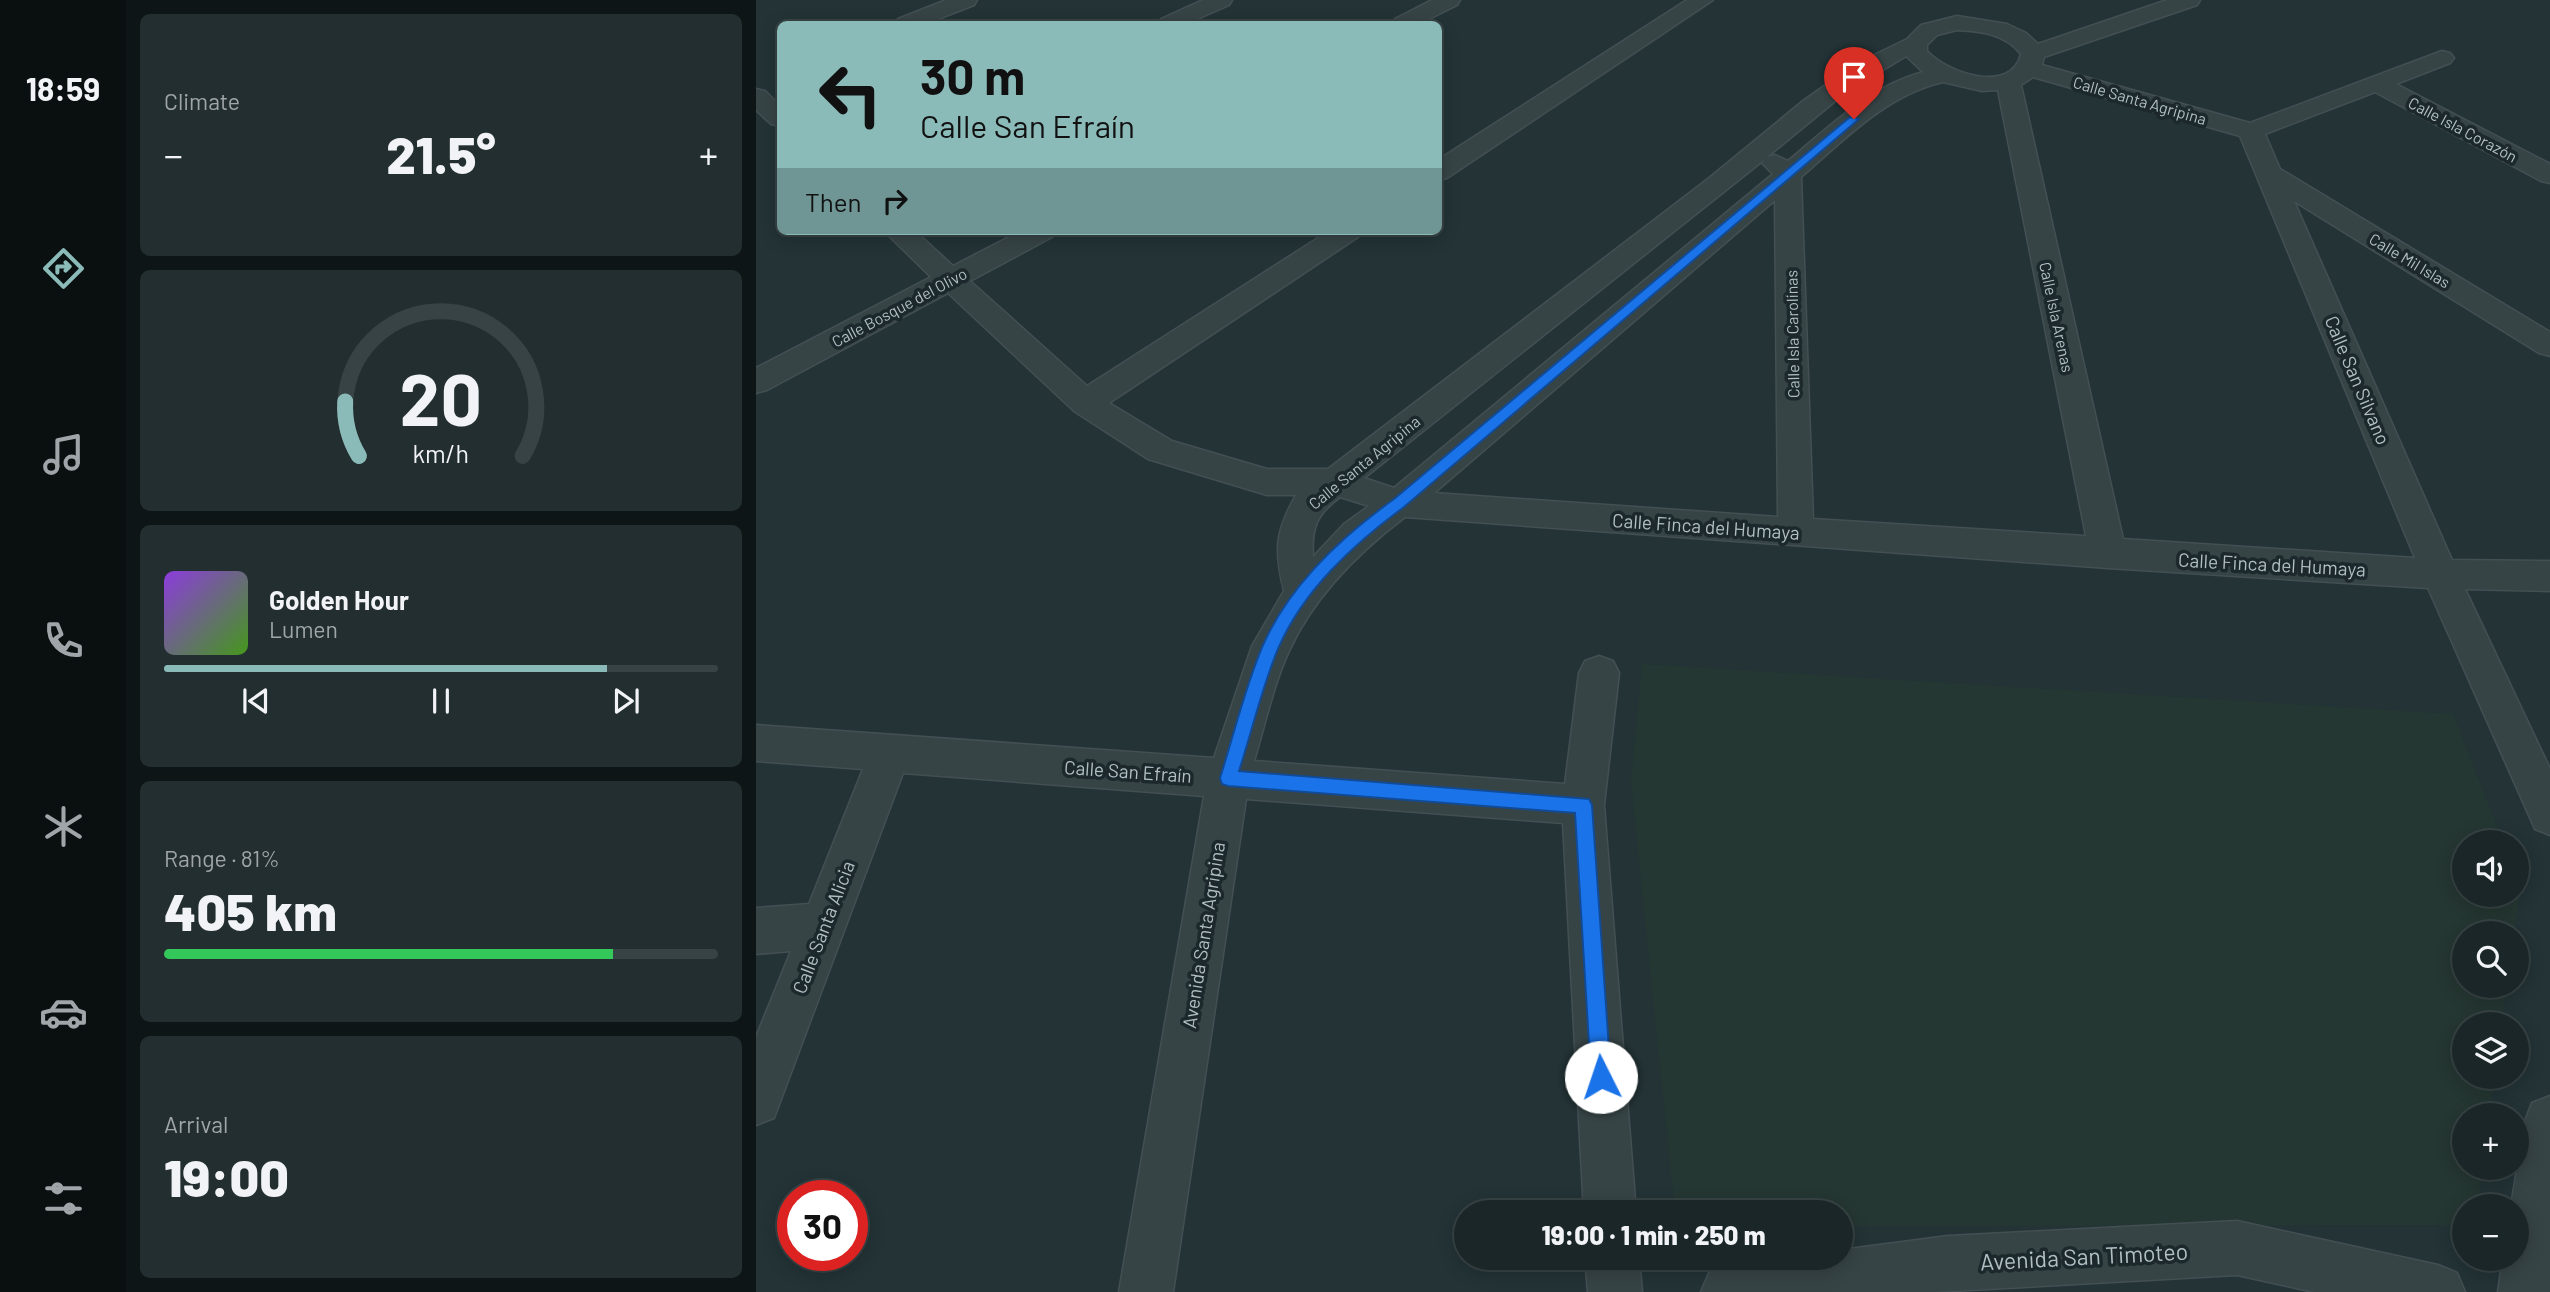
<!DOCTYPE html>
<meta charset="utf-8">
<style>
body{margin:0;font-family:Barlow,sans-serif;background:#232e30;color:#f1f3f6;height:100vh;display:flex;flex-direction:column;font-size:26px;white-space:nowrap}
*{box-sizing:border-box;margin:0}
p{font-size:23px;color:#9fa5a8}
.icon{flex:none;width:38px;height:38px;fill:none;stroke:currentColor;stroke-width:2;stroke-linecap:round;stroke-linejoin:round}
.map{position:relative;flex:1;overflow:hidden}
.drawer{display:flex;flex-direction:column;gap:14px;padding:14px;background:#0e1516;width:630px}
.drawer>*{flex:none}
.guide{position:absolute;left:21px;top:21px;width:665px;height:214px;border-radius:10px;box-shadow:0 4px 18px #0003,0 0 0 2px #384345;background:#8bbbb9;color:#111;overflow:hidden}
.controls{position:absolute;left:1696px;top:830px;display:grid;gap:14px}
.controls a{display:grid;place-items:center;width:77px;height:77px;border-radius:50%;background:#1a2628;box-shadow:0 4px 18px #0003,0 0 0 2px #384345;font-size:35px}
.speed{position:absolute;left:21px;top:1180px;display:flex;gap:14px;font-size:35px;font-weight:700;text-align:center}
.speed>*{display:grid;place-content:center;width:91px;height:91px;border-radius:50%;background:#1a2628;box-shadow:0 4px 18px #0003,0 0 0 2px #384345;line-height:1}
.speed .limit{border:10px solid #d22;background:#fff;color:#111}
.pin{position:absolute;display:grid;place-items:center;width:60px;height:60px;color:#fff;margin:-72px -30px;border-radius:50% 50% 50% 0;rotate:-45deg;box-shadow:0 0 7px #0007}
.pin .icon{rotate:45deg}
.me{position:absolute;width:77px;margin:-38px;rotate:356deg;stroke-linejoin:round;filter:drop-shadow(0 0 5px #0008)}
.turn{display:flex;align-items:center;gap:24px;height:147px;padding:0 28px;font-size:32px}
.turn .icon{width:91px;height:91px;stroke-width:2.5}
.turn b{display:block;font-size:49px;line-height:60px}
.then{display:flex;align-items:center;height:66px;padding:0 28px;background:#0003;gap:14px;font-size:26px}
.big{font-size:52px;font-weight:800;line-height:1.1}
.drawer .card{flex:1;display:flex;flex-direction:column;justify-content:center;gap:10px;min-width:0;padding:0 24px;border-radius:10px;background:#232e30}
.drawer .dial{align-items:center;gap:0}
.dial svg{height:182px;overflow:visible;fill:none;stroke:#384345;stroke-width:7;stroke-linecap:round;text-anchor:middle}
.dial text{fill:#f1f3f6;stroke:none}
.song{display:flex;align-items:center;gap:21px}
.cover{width:84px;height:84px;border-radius:10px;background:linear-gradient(135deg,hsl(270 70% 55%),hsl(100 70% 35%))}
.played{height:7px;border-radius:4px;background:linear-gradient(90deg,#8bbbb9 80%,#384345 80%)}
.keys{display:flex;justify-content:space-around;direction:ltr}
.heat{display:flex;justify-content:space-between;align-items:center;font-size:38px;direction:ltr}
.charge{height:10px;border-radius:5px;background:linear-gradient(90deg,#34c759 81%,#384345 0)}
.trip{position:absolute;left:698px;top:1200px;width:399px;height:70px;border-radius:35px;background:#1a2628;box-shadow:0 4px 18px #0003,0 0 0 2px #384345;font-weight:800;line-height:70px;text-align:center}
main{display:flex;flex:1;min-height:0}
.tabs{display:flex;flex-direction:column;width:126px;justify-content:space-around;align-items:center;background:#0a0f10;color:#9fa5a8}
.tabs .icon{width:49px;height:49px}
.tabs .selected{color:#8bbbb9}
.tabs b{font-size:32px;color:#f1f3f6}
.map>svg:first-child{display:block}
.green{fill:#253732}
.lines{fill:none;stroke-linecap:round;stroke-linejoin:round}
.minor-casing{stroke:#434f53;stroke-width:3}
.minor{fill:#374446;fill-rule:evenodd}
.route{fill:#1a73e8;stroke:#114b97;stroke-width:2}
.labels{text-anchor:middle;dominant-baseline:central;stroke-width:7;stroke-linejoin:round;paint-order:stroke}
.far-street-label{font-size:16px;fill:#b1bfc3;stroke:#1c282b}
.street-label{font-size:19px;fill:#b1bfc3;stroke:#1c282b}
.near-street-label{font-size:23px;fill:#b1bfc3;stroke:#1c282b}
</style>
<main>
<nav class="tabs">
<b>18:59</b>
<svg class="icon selected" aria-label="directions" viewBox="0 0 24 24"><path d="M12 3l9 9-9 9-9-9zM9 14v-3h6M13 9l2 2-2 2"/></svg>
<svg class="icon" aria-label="music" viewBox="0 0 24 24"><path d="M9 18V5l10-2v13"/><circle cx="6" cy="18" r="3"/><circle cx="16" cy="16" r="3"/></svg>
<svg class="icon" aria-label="phone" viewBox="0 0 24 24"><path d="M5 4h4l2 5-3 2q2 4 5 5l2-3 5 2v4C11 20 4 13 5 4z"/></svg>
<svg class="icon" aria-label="climate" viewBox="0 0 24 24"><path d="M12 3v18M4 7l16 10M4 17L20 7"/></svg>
<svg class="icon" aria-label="car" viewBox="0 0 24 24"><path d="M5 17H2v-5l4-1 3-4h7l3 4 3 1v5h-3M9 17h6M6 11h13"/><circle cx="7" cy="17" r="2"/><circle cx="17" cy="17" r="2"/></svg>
<svg class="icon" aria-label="filters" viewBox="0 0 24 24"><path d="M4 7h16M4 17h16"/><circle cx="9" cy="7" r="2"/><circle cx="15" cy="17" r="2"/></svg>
</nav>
<section class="drawer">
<div class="card"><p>Climate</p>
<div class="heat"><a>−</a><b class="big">21.5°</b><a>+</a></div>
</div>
<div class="card dial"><svg viewBox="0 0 100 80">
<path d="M14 69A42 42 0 1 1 86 69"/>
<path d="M14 69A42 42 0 0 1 8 45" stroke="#8bbbb9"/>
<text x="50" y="56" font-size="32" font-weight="700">20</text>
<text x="50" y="72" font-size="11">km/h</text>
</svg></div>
<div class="card">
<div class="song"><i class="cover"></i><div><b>Golden Hour</b><p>Lumen</p></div></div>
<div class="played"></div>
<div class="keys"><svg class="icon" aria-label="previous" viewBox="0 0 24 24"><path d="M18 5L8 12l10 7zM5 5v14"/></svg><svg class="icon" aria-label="pause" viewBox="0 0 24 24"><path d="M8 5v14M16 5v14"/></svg><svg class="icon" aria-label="next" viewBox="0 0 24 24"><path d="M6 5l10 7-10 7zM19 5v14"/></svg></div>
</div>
<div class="card"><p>Range · 81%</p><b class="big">405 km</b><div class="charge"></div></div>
<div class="card"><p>Arrival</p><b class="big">19:00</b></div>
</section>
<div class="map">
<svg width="1794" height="1292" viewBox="0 0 1794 1292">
<rect width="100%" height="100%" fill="#233336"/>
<polygon class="green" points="886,664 1697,714 1747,842 1708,842 1708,894 1760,894 1761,875 1765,885 1758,933 1708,933 1708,985 1751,985 1746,1024 1708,1024 1708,1076 1739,1076 1734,1115 1708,1115 1708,1167 1727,1167 1722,1206 1708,1206 1708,1225 1085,1226 1085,1213 919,1213 875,781"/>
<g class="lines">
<defs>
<g id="minor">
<polygon points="190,0 221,0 218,5 169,24 139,24 142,19"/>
<polygon points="447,0 476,0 473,5 430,24 402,24 405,19"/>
<polygon points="676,0 704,0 701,5 663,24 636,24 639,19"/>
<polygon points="931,0 957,0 691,178 682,180 682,160"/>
<path d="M1411,0H1444L1441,5L1288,57L1286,65L1494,123L1686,51L1694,53L1698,58L1694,63L1640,84L1794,164V183L1785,181L1619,92L1509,134L1524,169L1794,332V356L1783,353L1538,201L1696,560L1794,561V591L1709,589L1794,769V835L1779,829L1672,588L1352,568L649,517C603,552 559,595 534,649C518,682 509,725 498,761L809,784L823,673L829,661L843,656L857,661L863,673L848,805L880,1213H828L807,823L490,799L417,1292H363L448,796L147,773L18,1118L0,1125V1037L35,951L0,954V908L53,904L107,769L0,761V725L458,758L496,646L528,591C518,550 519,532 540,495H511L392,459L318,411L192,293L11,390L0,393V368L175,277L128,231H159L197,266L265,231H300L296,237L214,281L331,386L573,231H606L602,237L353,403L416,441L511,469H572L952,179L1047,101L1098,65L1151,39L1165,25L1201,16L1251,24L1270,33L1282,44ZM1201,30C1225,31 1249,34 1265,54C1255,95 1191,73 1171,51V45L1181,35ZM1150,56L1167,72C1114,86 1074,126 1032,161L1019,155L1011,157L1089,93ZM1277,77L1484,136L1659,558L1367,539L1265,85ZM1187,82L1226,91L1242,90L1330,536L1057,519L1045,177C1088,140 1130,95 1187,82ZM1009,159L1006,163L1017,174L638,488L608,478ZM1019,200L1022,517L678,493ZM584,497L613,506L588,524L557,557C555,527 561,514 584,497Z"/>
<polygon points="0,89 9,91 24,106 24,126 15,124 0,110"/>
<polygon points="1794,1096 1794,1292 1742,1292 1747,1258 1760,1258 1760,1206 1755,1206 1769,1121 1776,1103"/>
<path d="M1481,1221L1682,1265L1701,1273L1709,1292H1558L1481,1275L1178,1292H945L953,1273C994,1255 1040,1258 1085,1258V1250L1192,1236Z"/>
<polygon points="829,1258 883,1258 886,1292 832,1292"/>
</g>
</defs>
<use href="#minor" class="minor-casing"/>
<use href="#minor" class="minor"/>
</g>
<path class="route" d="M1094,117L1103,119L648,507C598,544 547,590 522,649C506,687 496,731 483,771L833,799L836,805L855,1077L852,1084L845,1087L837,1084L835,1077L819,813L472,786L466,784L464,778C478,734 489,687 507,645C534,584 585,537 638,499Z"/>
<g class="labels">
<g class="far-street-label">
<text transform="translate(1384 100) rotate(16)">Calle Santa Agripina</text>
<text transform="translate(1707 129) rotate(28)">Calle Isla Corazón</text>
<text transform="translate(1654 260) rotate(31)">Calle Mil Islas</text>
<text transform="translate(143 307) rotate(-28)">Calle Bosque del Olivo</text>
<text transform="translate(1301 317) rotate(78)">Calle Isla Arenas</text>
<text transform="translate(1036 334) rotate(-91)">Calle Isla Carolinas</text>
<text transform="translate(608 462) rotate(-39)">Calle Santa Agripina</text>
</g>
<g class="street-label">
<text transform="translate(1602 380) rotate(67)">Calle San Silvano</text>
<text transform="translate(950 526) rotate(4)">Calle Finca del Humaya</text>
<text transform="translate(1516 564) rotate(3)">Calle Finca del Humaya</text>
<text transform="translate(372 771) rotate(4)">Calle San Efraín</text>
<text transform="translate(67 927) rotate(-69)">Calle Santa Alicia</text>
<text transform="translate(447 935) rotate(-81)">Avenida Santa Agripina</text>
</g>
<g class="near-street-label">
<text transform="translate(1328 1256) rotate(-3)">Avenida San Timoteo</text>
</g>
</g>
</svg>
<div class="controls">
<a><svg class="icon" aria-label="sound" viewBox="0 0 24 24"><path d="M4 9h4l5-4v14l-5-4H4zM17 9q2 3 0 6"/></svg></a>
<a><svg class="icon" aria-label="search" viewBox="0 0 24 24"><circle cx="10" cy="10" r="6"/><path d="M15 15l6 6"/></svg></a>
<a><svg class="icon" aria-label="layers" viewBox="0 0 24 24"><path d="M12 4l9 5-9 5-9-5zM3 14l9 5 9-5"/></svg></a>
<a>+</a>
<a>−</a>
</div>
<div class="speed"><div class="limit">30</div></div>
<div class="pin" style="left:1098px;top:119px;background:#d93025"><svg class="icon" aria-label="arrive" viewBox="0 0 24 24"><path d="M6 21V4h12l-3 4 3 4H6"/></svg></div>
<svg class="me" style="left:845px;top:1077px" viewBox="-20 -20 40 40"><circle r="19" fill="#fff"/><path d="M0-13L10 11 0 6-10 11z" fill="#1a73e8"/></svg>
<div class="trip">19:00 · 1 min · 250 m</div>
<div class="guide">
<div class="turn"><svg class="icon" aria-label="left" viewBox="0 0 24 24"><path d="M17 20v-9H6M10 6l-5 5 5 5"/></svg><div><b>30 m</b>Calle San Efraín</div></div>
<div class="then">Then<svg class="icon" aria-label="right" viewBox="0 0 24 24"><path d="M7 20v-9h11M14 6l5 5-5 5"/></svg></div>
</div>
</div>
</main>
